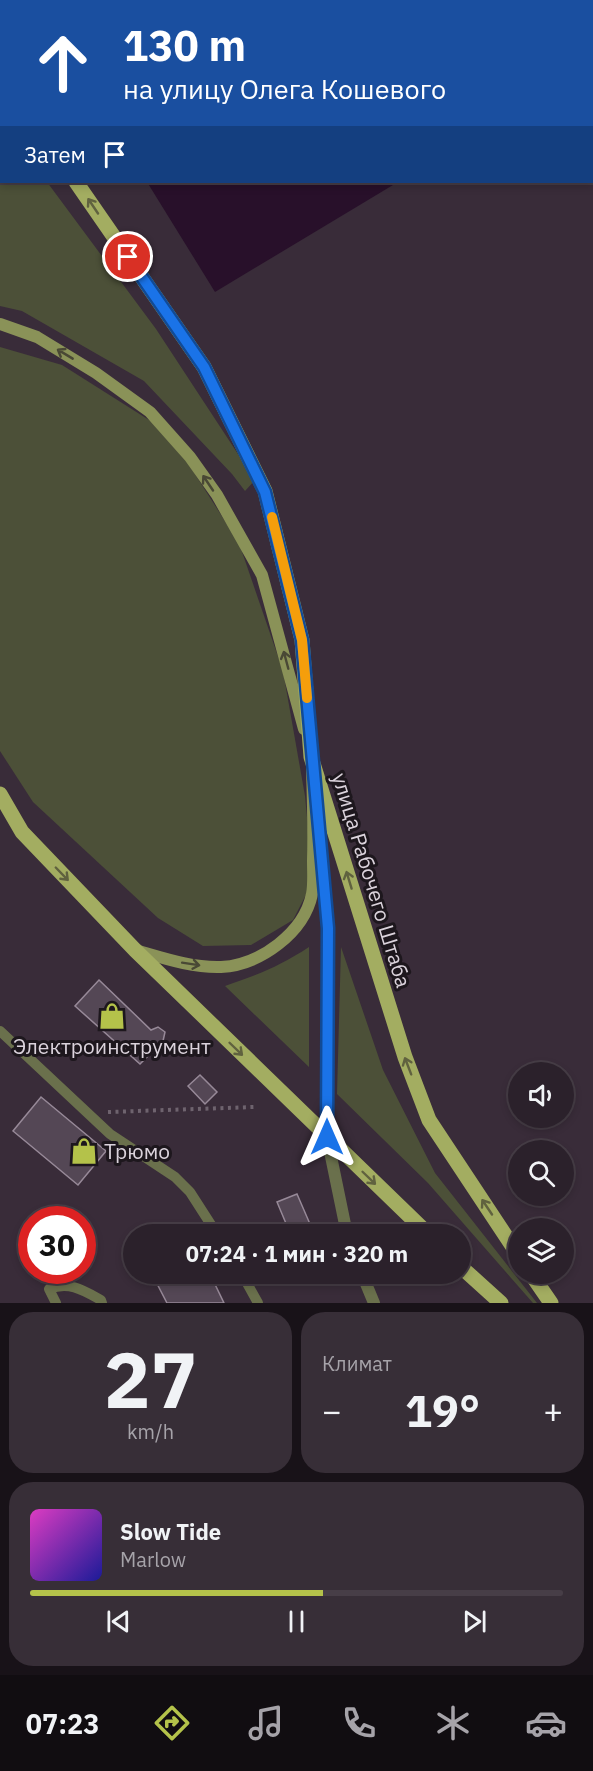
<!DOCTYPE html>
<html lang="ru">
<meta charset="utf-8">
<style>
body{margin:0;font-family:"IBM Plex Sans",sans-serif;background:#372e37;color:#f1f3f6;height:100vh;display:flex;flex-direction:column;font-size:22px;white-space:nowrap}
*{box-sizing:border-box;margin:0}
p{font-size:20px;color:#a6a3a9}
.icon{flex:none;width:33px;height:33px;fill:none;stroke:currentColor;stroke-width:2;stroke-linecap:round;stroke-linejoin:round}
.map{position:relative;height:1303px;overflow:hidden}
.panel{display:flex;flex-direction:column;gap:9px;padding:9px;background:#181218;flex:1}
.panel>*{flex:none}
.guide{position:absolute;left:0px;top:0px;width:594px;height:183px;box-shadow:0 3px 9px #0003,0 0 0 2px #473e47;background:#1a4fa0;color:#fff;overflow:hidden}
.buttons{position:absolute;left:508px;top:1062px;display:grid;gap:12px}
.buttons a{display:grid;place-items:center;width:66px;height:66px;border-radius:50%;background:#2b212b;box-shadow:0 3px 9px #0003,0 0 0 2px #473e47;font-size:30px}
.speed{position:absolute;left:18px;top:1206px;display:flex;gap:12px;font-size:30px;font-weight:700;text-align:center}
.speed>*{display:grid;place-content:center;width:78px;height:78px;border-radius:50%;background:#2b212b;box-shadow:0 3px 9px #0003,0 0 0 2px #473e47;line-height:1}
.speed .limit{border:9px solid #d22;background:#fff;color:#111}
.pin{position:absolute;display:grid;place-items:center;width:51px;height:51px;color:#fff;margin:-26px;border:3px solid #fff;border-radius:50%;box-shadow:0 2px 6px #0007}
.me{position:absolute;width:66px;margin:-33px;rotate:0deg;stroke-linejoin:round;filter:drop-shadow(0 0 4px #0008)}
.turn{display:flex;align-items:center;gap:21px;height:126px;padding:0 24px;font-size:27px}
.turn .icon{width:78px;height:78px;stroke-width:2.5}
.turn b{display:block;font-size:42px;line-height:51px}
.then{display:flex;align-items:center;height:57px;padding:0 24px;background:#0003;gap:12px;font-size:22px}
.big{font-size:45px;font-weight:700;line-height:1.1}
.panel .tile{flex:1;display:flex;flex-direction:column;justify-content:center;gap:9px;min-width:0;padding:0 21px;border-radius:24px;background:#372e37}
.panel .dial{align-items:center;gap:0}
.dial b{font-size:78px;line-height:1}
.song{display:flex;align-items:center;gap:18px}
.cover{width:72px;height:72px;border-radius:9px;background:linear-gradient(135deg,hsl(310 70% 55%),hsl(240 70% 35%))}
.played{height:6px;border-radius:3px;background:linear-gradient(90deg,#b4c24a 55%,#473e47 55%)}
.keys{display:flex;justify-content:space-around;direction:ltr}
.heat{display:flex;justify-content:space-between;align-items:center;font-size:33px;direction:ltr}
.panel .tiles{flex:1;display:grid;gap:9px;grid-template-columns:1fr 1fr}
.tile:last-child{grid-column:span 2}
.trip{position:absolute;left:123px;top:1224px;width:348px;height:60px;border-radius:30px;background:#2b212b;box-shadow:0 3px 9px #0003,0 0 0 2px #473e47;font-weight:700;line-height:60px;text-align:center}
.menu{display:flex;height:96px;justify-content:space-around;align-items:center;background:#110d11;color:#a6a3a9}
.menu .icon{width:42px;height:42px}
.menu .selected{color:#b4c24a}
.menu b{font-size:27px;color:#f1f3f6}
.map>svg:first-child{display:block}
.green{fill:#4c5038}
.water{fill:#28102a}
.building{fill:#544755;stroke:#978998;stroke-width:1.5}
.lines{fill:none;stroke-linecap:round;stroke-linejoin:round}
.path{stroke:#6e636e;stroke-width:4;stroke-dasharray:3 4.5;stroke-linecap:butt}
.lane{stroke:#6a704c;stroke-width:10}
.street{stroke:#6a704c;stroke-width:12}
.secondary{stroke:#8a9258;stroke-width:12}
.primary{stroke:#a3ad61;stroke-width:15}
.oneway{stroke:#60623f}
.oneway2{stroke:#494835}
.route-casing{stroke:#114b97;stroke-width:15}
.route{stroke:#1a73e8;stroke-width:10}
.slow{stroke:#f59e0b;stroke-width:10}
.labels{text-anchor:middle;dominant-baseline:central;stroke-width:6;stroke-linejoin:round;paint-order:stroke}
.street-label{font-size:21px;fill:#dbd3dc;stroke:#1d171d}
.poi-label{font-size:21px;fill:#dbd3dc;stroke:#1d171d}
</style>
<div class="map">
<svg width="593" height="1303" viewBox="0 0 593 1303">
<rect width="100%" height="100%" fill="#392c39"/>
<g class="green">
<polygon points="0,118 2,182 47,182 156,329 255,480 245,491 232,474 144,381 22,311 0,306"/>
<polygon points="0,347 62,365 168,432 239,543 283,671 305,796 313,881 293,920 251,945 203,946 158,918 33,802 0,751"/>
<path d="M309,947V1067L225,986C258,975 280,966 309,947Z"/>
<polygon points="341,947 383,1070 435,1173 537,1303 533,1303 428,1183 337,1094"/>
</g>
<g class="water">
<polygon points="35,0 593,0 593,64 592,2"/>
<polygon points="147,182 398,182 215,292"/>
</g>
<g class="building">
<polygon points="99,980 151,1030 158,1027 165,1032 163,1041 140,1064 75,1006"/>
<polygon points="200,1075 217,1092 205,1104 188,1086"/>
<polygon points="41,1097 106,1151 78,1185 13,1131"/>
<polygon points="297,1194 310,1224 290,1233 277,1202"/>
<polygon points="152,1274 210,1274 224,1303 167,1303"/>
</g>
<g class="lines">
<polyline class="path" points="108,1112 254,1107"/>
<g class="lane">
<polyline points="0,8 2,5"/>
<polyline points="0,1031 110,1134 175,1177 190,1192 217,1234"/>
<polyline points="242,1274 258,1303"/>
<path d="M56,1303L49,1289C69,1281 83,1290 101,1300L102,1303"/>
</g>
<g class="street">
<polyline points="318,827 328,928 327,1137 347,1234"/>
<polyline points="362,1274 374,1303"/>
</g>
<g class="secondary">
<polyline points="0,324 37,337 96,373 150,412 190,457 217,495 262,575 304,729"/>
<path d="M135,950C163,958 192,968 221,967C260,965 304,933 312,894C314,884 313,872 313,861C314,831 313,800 312,769"/>
</g>
<g class="primary">
<polyline points="0,80 2,82"/>
<polyline points="76,182 204,367 265,491 302,640 311,757 405,1057 429,1120 519,1256"/>
<polyline points="0,794 22,832 135,950 428,1234"/>
<polyline points="460,1266 501,1303"/>
<polyline points="531,1274 551,1303"/>
</g>
</g>
<defs><path id="oneway-shaft" d="M-6 0H5M1.5-3L5.5 0L1.5 3" fill="none" stroke-width="1.6" stroke-linecap="round" stroke-linejoin="round" transform="scale(1.5)"/></defs>
<g class="oneway">
<use href="#oneway-shaft" transform="translate(93 206) rotate(-124)"/>
<use href="#oneway-shaft" transform="translate(62 874) rotate(46)"/>
<use href="#oneway-shaft" transform="translate(349 880) rotate(-107)"/>
<use href="#oneway-shaft" transform="translate(236 1049) rotate(44)"/>
<use href="#oneway-shaft" transform="translate(408 1066) rotate(-111)"/>
<use href="#oneway-shaft" transform="translate(369 1178) rotate(44)"/>
<use href="#oneway-shaft" transform="translate(487 1207) rotate(-124)"/>
</g>
<g class="oneway2">
<use href="#oneway-shaft" transform="translate(65 354) rotate(-149)"/>
<use href="#oneway-shaft" transform="translate(208 483) rotate(-124)"/>
<use href="#oneway-shaft" transform="translate(286 660) rotate(-105)"/>
<use href="#oneway-shaft" transform="translate(191 964) rotate(9)"/>
</g>
<g class="lines">
<defs>
<polyline id="route" points="128,257 204,367 265,492 302,640 328,928 327,1137"/>
</defs>
<use href="#route" class="route-casing"/>
<use href="#route" class="route"/>
<polyline class="slow" points="272,517 302,640 307,698"/>
</g>
<defs>
<symbol id="shop-bare" viewBox="-9 -9 18 18"><path d="M-5-2.5h2.3a2.7 3.5 0 0 1 5.4 0H5L5.5 6h-11ZM-1.5-2.5h3a1.5 2.3 0 0 0-3 0Z" fill="#b4c24a" stroke="#1d171d" stroke-width="2.5" paint-order="stroke"/></symbol>
</defs>
<g fill-rule="evenodd">
<use href="#shop-bare" x="93" y="997" width="38" height="38"/>
<use href="#shop-bare" x="65" y="1132" width="38" height="38"/>
</g>
<g class="labels">
<g class="street-label">
<text transform="translate(372 880) rotate(73)">улица Рабочего Штаба</text>
</g>
<g class="poi-label">
<text x="112" y="1046">Электроинструмент</text>
<text x="104" y="1151" text-anchor="start">Трюмо</text>
</g>
</g>
</svg>
<div class="buttons">
<a><svg class="icon" aria-label="sound" viewBox="0 0 24 24"><path d="M4 9h4l5-4v14l-5-4H4zM17 9q2 3 0 6"/></svg></a>
<a><svg class="icon" aria-label="search" viewBox="0 0 24 24"><circle cx="10" cy="10" r="6"/><path d="M15 15l6 6"/></svg></a>
<a><svg class="icon" aria-label="layers" viewBox="0 0 24 24"><path d="M12 4l9 5-9 5-9-5zM3 14l9 5 9-5"/></svg></a>
</div>
<div class="speed"><div class="limit">30</div></div>
<div class="pin" style="left:128px;top:257px;background:#d93025"><svg class="icon" aria-label="arrive" viewBox="0 0 24 24"><path d="M6 21V4h12l-3 4 3 4H6"/></svg></div>
<svg class="me" style="left:327px;top:1137px" viewBox="-20 -20 40 40"><path d="M0-17L14 15 0 8-14 15z" fill="#1a73e8" stroke="#fff" stroke-width="4"/></svg>
<div class="trip">07:24 · 1 мин · 320 m</div>
<div class="guide">
<div class="turn"><svg class="icon" aria-label="ahead" viewBox="0 0 24 24"><path d="M12 20V5M6 11l6-6 6 6"/></svg><div><b>130 m</b>на улицу Олега Кошевого</div></div>
<div class="then">Затем<svg class="icon" aria-label="arrive" viewBox="0 0 24 24"><path d="M6 21V4h12l-3 4 3 4H6"/></svg></div>
</div>
</div>
<section class="panel">
<div class="tiles">
<div class="tile dial"><b>27</b><p>km/h</p></div>
<div class="tile"><p>Климат</p>
<div class="heat"><a>−</a><b class="big">19°</b><a>+</a></div>
</div>
<div class="tile">
<div class="song"><i class="cover"></i><div><b>Slow Tide</b><p>Marlow</p></div></div>
<div class="played"></div>
<div class="keys"><svg class="icon" aria-label="previous" viewBox="0 0 24 24"><path d="M18 5L8 12l10 7zM5 5v14"/></svg><svg class="icon" aria-label="pause" viewBox="0 0 24 24"><path d="M8 5v14M16 5v14"/></svg><svg class="icon" aria-label="next" viewBox="0 0 24 24"><path d="M6 5l10 7-10 7zM19 5v14"/></svg></div>
</div>
</div>
</section>
<nav class="menu">
<b>07:23</b>
<svg class="icon selected" aria-label="directions" viewBox="0 0 24 24"><path d="M12 3l9 9-9 9-9-9zM9 14v-3h6M13 9l2 2-2 2"/></svg>
<svg class="icon" aria-label="music" viewBox="0 0 24 24"><path d="M9 18V5l10-2v13"/><circle cx="6" cy="18" r="3"/><circle cx="16" cy="16" r="3"/></svg>
<svg class="icon" aria-label="phone" viewBox="0 0 24 24"><path d="M5 4h4l2 5-3 2q2 4 5 5l2-3 5 2v4C11 20 4 13 5 4z"/></svg>
<svg class="icon" aria-label="climate" viewBox="0 0 24 24"><path d="M12 3v18M4 7l16 10M4 17L20 7"/></svg>
<svg class="icon" aria-label="car" viewBox="0 0 24 24"><path d="M5 17H2v-5l4-1 3-4h7l3 4 3 1v5h-3M9 17h6M6 11h13"/><circle cx="7" cy="17" r="2"/><circle cx="17" cy="17" r="2"/></svg>
</nav>
